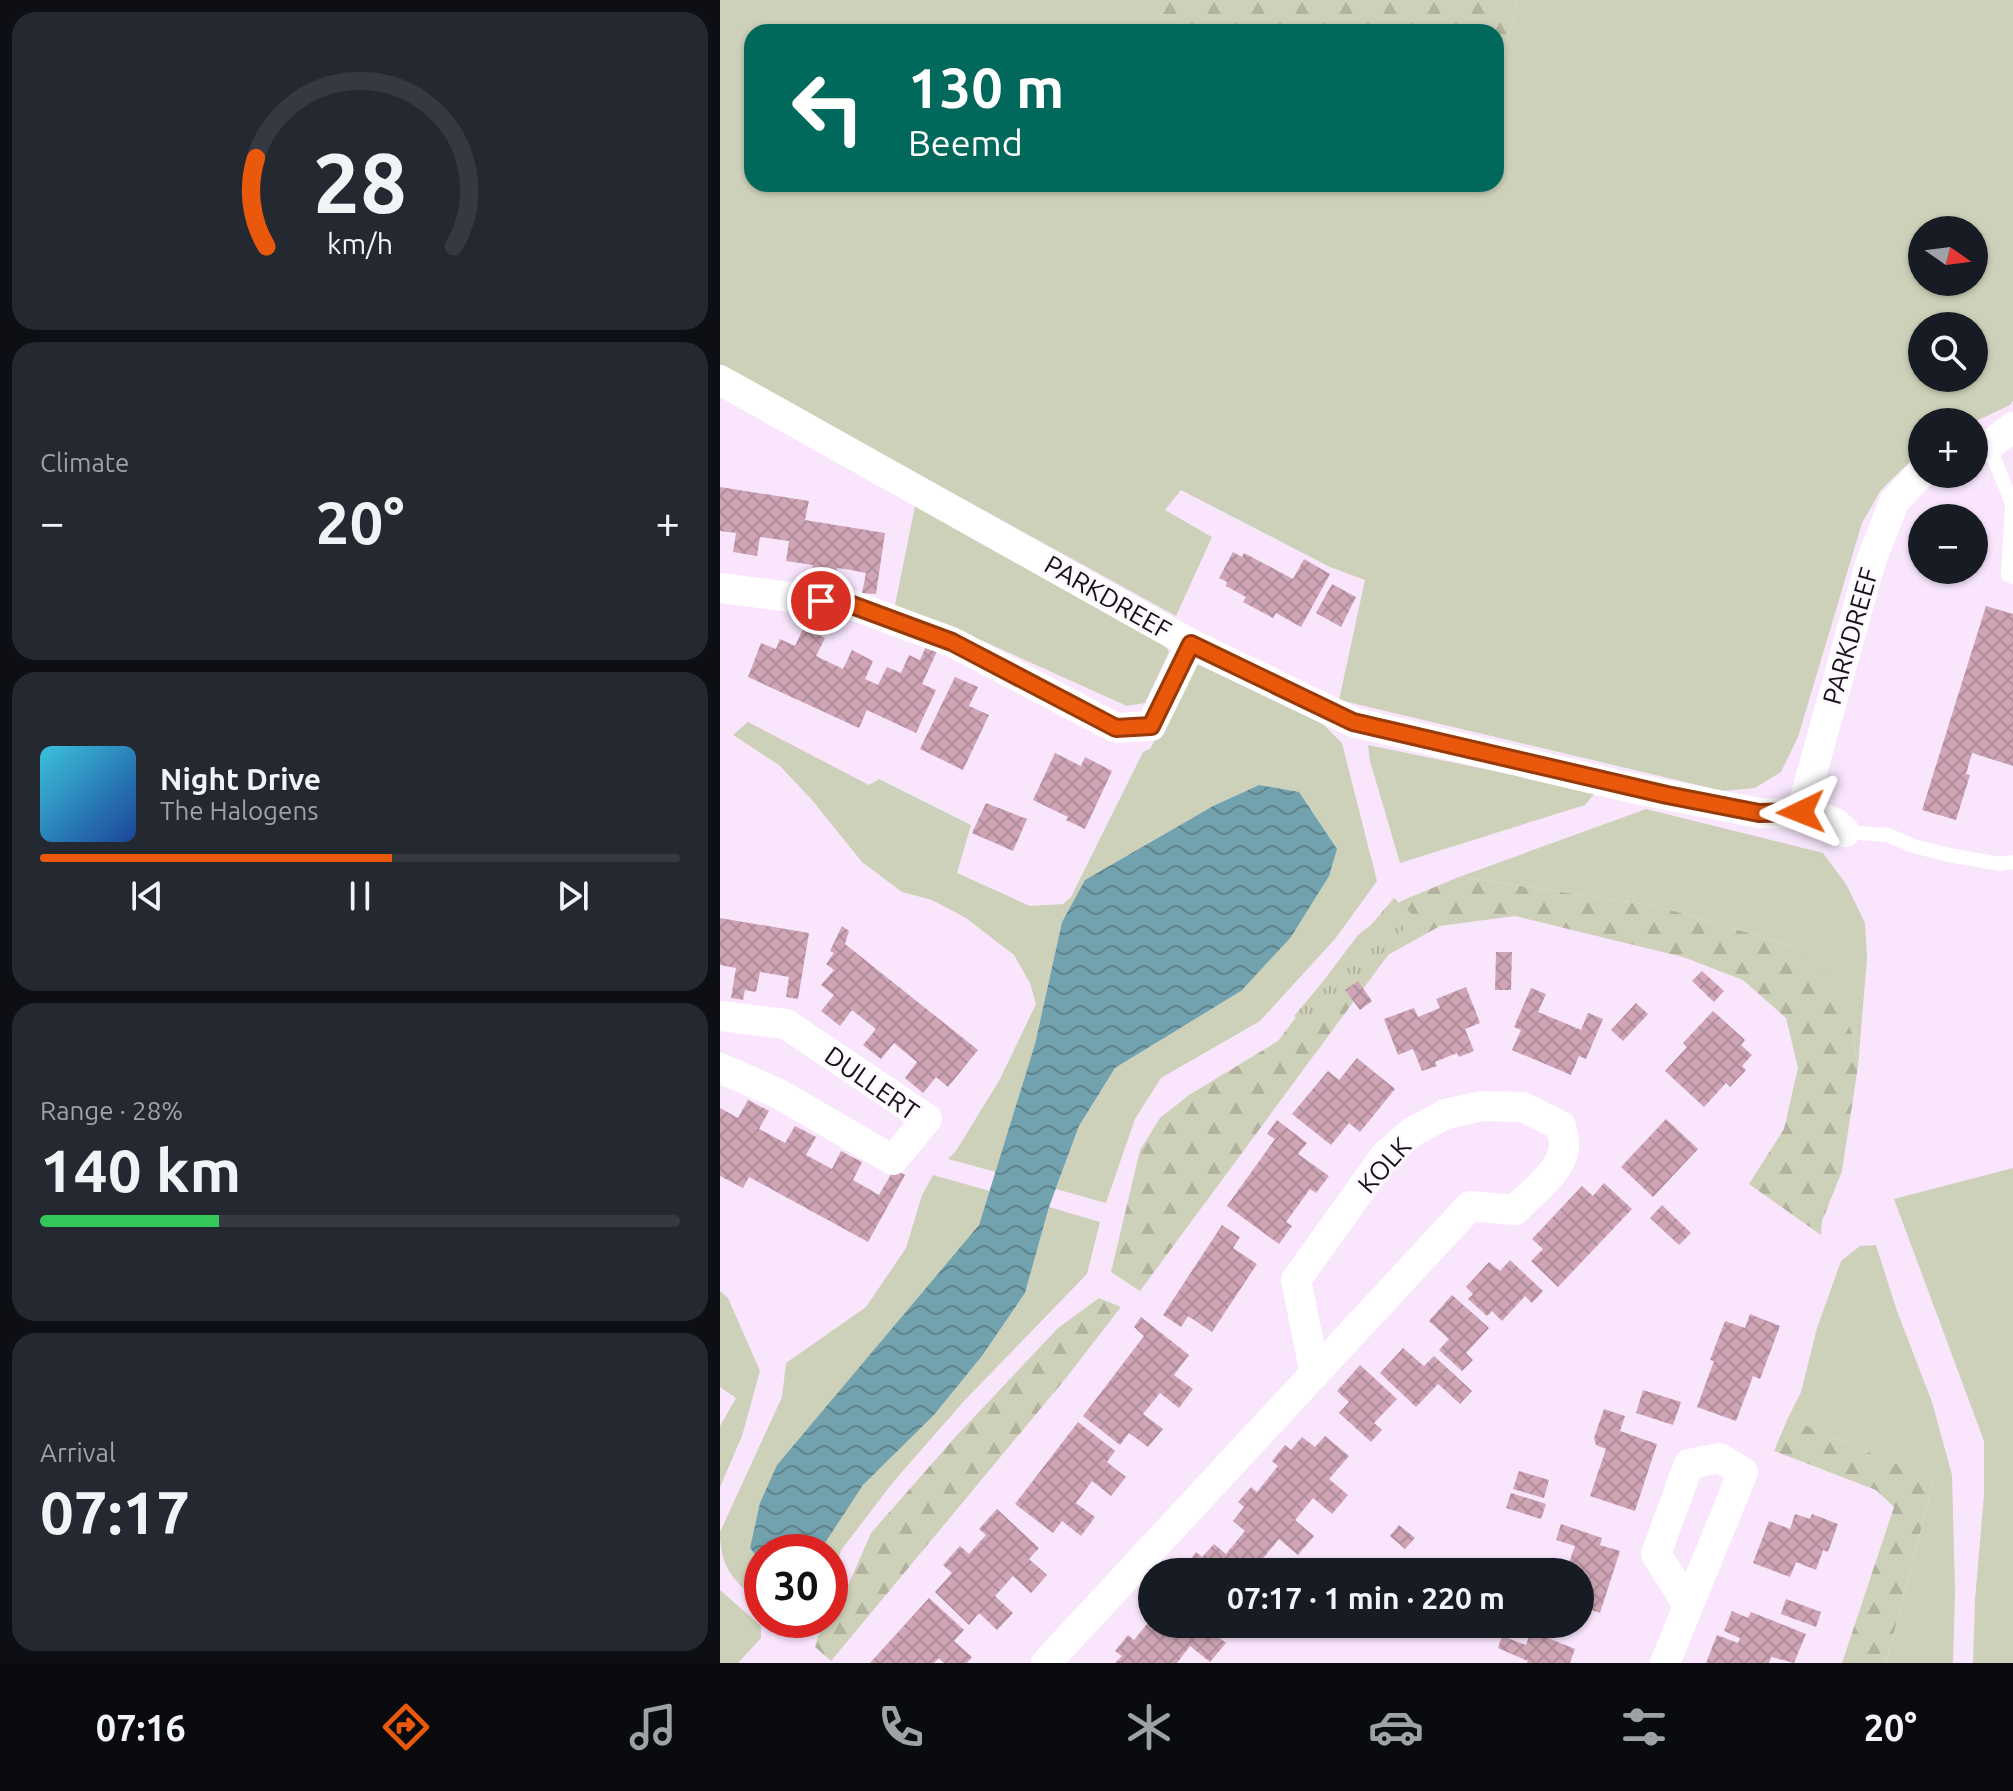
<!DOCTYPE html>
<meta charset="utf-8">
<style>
body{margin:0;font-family:Ubuntu,sans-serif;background:#242831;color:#f1f3f6;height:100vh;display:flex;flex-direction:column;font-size:30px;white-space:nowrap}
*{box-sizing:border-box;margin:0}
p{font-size:26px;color:#9ea1a6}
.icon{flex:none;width:44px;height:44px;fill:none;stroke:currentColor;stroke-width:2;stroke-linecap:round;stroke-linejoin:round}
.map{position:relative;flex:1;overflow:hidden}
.details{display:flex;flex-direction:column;gap:12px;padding:12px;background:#0d0f14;width:720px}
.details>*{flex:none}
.hud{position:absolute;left:24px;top:24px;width:760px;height:168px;border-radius:24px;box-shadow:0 2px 6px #0004;background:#00695c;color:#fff;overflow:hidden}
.needle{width:52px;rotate:104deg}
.tools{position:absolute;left:1188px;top:216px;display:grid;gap:16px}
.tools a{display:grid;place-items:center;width:80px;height:80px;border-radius:50%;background:#171b24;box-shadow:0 2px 6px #0004;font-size:40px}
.speed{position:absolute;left:24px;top:1534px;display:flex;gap:16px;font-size:40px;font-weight:700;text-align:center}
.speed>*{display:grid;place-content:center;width:104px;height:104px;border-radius:50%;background:#171b24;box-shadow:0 2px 6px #0004;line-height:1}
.speed .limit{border:12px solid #d22;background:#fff;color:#111}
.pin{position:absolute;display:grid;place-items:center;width:68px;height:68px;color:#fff;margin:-34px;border:4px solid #fff;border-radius:50%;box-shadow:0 2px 8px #0007}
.me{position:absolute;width:88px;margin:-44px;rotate:268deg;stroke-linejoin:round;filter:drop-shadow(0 0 6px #0008)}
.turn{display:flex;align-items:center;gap:28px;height:168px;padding:0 32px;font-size:36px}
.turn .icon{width:104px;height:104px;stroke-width:2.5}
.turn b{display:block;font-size:56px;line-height:68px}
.big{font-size:60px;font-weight:700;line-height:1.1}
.details .widget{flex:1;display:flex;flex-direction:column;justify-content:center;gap:12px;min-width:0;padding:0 28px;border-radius:24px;background:#242831}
.details .dial{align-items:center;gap:0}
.dial svg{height:208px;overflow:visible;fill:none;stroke:#363941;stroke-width:7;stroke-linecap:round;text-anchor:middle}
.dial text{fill:#f1f3f6;stroke:none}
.song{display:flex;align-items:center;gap:24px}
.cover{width:96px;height:96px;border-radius:12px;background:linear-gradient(135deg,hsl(190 70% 55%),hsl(220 70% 35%))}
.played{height:8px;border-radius:4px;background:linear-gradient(90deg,#ea580c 55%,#363941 55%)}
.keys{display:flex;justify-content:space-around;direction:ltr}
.heat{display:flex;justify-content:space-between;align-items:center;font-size:44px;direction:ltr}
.charge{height:12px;border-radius:6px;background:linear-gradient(90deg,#34c759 28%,#363941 0)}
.trip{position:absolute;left:418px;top:1558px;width:456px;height:80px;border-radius:40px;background:#171b24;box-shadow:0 2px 6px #0004;font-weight:700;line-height:80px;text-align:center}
.tab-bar{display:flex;height:128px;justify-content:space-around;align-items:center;background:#090b0e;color:#9ea1a6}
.tab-bar .icon{width:56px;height:56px}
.tab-bar .selected{color:#ea580c}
.tab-bar b{font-size:36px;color:#f1f3f6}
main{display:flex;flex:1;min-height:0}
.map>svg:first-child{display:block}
.grass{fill:#ced1b9;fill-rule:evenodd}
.forest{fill:url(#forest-firs)}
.park{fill:url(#park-tufts)}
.water{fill:url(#water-waves)}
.building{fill:url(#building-cross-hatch)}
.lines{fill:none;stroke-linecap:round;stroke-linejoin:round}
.service{stroke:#fff;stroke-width:14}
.minor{stroke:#fff;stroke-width:30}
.route-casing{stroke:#983908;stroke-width:20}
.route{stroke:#ea580c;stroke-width:14}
.labels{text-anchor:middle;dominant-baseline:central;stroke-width:6;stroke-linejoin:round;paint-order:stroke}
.street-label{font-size:26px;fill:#171118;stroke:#fdf9fe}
</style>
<main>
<section class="details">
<div class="widget dial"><svg viewBox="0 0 100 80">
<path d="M14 69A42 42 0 1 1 86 69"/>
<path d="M14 69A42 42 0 0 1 10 35" stroke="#ea580c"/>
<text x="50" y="56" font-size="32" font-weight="700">28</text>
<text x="50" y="72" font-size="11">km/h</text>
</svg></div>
<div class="widget"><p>Climate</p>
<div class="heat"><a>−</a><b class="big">20°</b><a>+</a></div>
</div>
<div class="widget">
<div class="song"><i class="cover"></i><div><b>Night Drive</b><p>The Halogens</p></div></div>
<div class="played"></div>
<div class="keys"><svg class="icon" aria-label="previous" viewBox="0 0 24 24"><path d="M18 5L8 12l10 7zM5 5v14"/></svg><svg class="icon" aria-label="pause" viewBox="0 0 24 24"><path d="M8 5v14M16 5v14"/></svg><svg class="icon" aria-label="next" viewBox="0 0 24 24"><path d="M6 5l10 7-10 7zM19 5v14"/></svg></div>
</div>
<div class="widget"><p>Range · 28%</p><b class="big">140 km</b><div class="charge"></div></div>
<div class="widget"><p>Arrival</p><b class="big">07:17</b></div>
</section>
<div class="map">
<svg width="1293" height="1663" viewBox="0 0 1293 1663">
<defs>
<pattern id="forest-firs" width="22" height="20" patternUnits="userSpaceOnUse" patternTransform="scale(2)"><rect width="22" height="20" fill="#ced1b9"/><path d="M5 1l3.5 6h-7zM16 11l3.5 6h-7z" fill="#b0b29e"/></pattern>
<pattern id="park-tufts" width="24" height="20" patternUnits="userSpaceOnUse" patternTransform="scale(2)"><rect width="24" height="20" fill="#ced1b9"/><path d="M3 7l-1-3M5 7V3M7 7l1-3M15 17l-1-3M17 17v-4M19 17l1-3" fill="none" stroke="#b0b29e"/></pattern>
<pattern id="water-waves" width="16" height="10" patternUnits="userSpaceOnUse" patternTransform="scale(2)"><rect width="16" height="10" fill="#72a2ae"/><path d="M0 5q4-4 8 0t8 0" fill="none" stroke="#5d838d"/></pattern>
<pattern id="building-cross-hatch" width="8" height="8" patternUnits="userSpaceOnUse" patternTransform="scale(2)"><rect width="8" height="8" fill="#cfa5b5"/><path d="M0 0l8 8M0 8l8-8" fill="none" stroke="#b18d9b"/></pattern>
</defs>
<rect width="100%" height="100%" fill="#f9e6fd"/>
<g class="grass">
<path d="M0,0H413L478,32H32V184H776V81L798,0H1293V401L1290,405L1254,422H1202V450L1161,490L1142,523L1078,737L1061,772L1035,788L1003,791L619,700L645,580L610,567L461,490L445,510L492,537L456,616L0,365ZM1202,230H1254V282H1202ZM1202,326H1254V378H1202Z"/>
<polygon points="196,501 443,642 449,652 425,703 407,706 265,642 174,610"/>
<polygon points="477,664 601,722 622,743 657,881 615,939 540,1021 441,1078 415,1119 386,1203 336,1189 359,1126 395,1068 521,991 579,793 539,785 493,806 365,880 342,922 315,1044 276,1172 228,1159 236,1151 280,1079 316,1004 310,983 294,955 246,918 212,900 182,892 142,862 92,800 59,765 13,735 28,722 149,785 159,779 251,825 237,873 310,906 343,904 351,897 423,752 430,749"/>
<polygon points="648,745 876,792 865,805 680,863 650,761"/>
<polygon points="926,809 1103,853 1126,884 1145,923 1147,958 1138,1066 1133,1035 1073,946 937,906 739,877"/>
<polygon points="1293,1168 1293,1663 1253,1663 1255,1600 1264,1495 1264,1441 1174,1199"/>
<path d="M213,1175L270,1191L259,1225L30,1548L42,1563V1605C15,1582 0,1569 0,1532L62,1397L66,1363L146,1307L186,1248L202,1195Z"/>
<polygon points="329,1207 380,1222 367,1274 245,1400 174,1481 122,1549 110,1577 110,1552 99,1552 104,1542 143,1485 214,1415 262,1356 305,1293"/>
<polygon points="1156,1245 1177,1311 1212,1402 1232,1475 1235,1590 1233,1663 1166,1663 1214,1480 1068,1418 1081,1392 1097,1328 1121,1261 1140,1246"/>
<polygon points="0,1291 8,1298 40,1371 22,1436 0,1487 0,1426 16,1398 0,1387"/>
<polygon points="0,1590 41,1626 41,1638 18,1663 0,1663"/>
</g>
<g class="forest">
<polygon points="413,0 798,0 776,81 776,32 478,32"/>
<polygon points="739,877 937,906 1073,946 1107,976 1133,1035 1138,1066 1122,1171 1102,1221 1101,1235 1029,1184 1064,1129 1078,1068 1066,1018 1023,980 963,957 795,916 720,926 668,955 420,1291 391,1272 420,1150 440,1118 469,1095 558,1041 638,935 681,901"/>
<polygon points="379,1298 401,1307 346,1378 111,1661 95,1647 98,1636 127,1588 151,1533 238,1434 338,1328"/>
<polygon points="1068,1418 1214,1480 1166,1663 1122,1663 1174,1507 1156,1490 1054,1451"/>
</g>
<polygon class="park" points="674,898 694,916 594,1034 574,1016"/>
<polygon class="water" points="539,785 579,792 617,849 609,876 571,937 521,991 395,1068 359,1126 329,1207 305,1293 262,1356 214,1415 143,1485 99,1552 42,1552 42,1563 30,1548 40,1503 57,1465 259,1225 315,1044 342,922 365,880 493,806"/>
<g class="building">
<polygon points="0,487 89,501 85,520 165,533 156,594 142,593 146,573 131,570 117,568 113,588 89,584 93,565 66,561 69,541 40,537 37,556 13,552 16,533 0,531"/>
<polygon points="513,552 522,557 524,553 573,579 584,559 610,574 581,627 556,613 553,618 523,602 526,597 506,586 507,582 499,578"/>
<polygon points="612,584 636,597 621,627 596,613"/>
<polygon points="1266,606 1293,614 1293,766 1252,753 1246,774 1250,775 1236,820 1202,810"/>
<polygon points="89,616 99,621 94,632 105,638 96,656 123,669 132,650 153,661 145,679 158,685 167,667 181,673 189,655 200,660 208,642 219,647 202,684 216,690 196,733 147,710 139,728 28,677 41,643 56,649 60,639 75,646"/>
<polygon points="235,677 258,687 249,706 269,715 243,770 200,749"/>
<polygon points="335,753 361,766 365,757 392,771 365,829 346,820 348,817 313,800"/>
<polygon points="266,803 307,819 293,851 252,833"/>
<polygon points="0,918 89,933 78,999 66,997 69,977 40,972 36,992 25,990 23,1000 11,998 16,968 0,965"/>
<polygon points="122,926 129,931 125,944 258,1050 228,1087 216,1077 203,1093 185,1078 197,1062 174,1043 161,1059 143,1045 156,1029 132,1010 120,1026 101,1011 114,995 101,985 114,970 106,964 114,953 110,951"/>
<polygon points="776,952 792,952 791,990 775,990"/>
<polygon points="982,971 1004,991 994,1002 972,981"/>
<polygon points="638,981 652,1001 640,1010 625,990"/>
<polygon points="746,987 760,1023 745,1029 754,1051 739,1057 737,1053 715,1062 717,1066 702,1071 693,1049 678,1055 664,1019 694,1008 698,1017 720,1008 716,999"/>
<polygon points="811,988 826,994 818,1012 840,1021 861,1030 868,1013 883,1019 866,1059 859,1056 851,1075 792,1050 801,1030 794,1027"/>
<polygon points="916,1003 928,1014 903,1041 891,1030"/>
<polygon points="993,1011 1025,1040 1021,1045 1032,1055 1022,1066 1026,1070 1010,1087 1006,1083 984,1107 945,1071 967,1047 963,1043"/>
<polygon points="637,1058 675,1089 640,1132 629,1123 611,1145 572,1114 608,1071 619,1080"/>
<polygon points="28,1100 49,1111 39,1129 65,1143 75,1126 85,1131 96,1137 86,1155 112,1169 121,1151 132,1157 142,1162 133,1180 159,1195 174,1169 185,1175 148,1242 29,1177 23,1188 0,1176 0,1108 18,1118"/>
<polygon points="946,1119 978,1149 933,1197 901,1167"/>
<polygon points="557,1120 587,1143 578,1154 609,1176 596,1193 590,1189 566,1222 572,1226 559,1244 507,1206 555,1139 547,1134"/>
<polygon points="884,1183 912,1209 838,1287 811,1261 823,1249 812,1239 862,1186 873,1196"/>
<polygon points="942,1205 971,1233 959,1245 930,1218"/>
<polygon points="502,1225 520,1237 513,1248 537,1264 492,1332 468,1316 461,1327 443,1315"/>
<polygon points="790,1260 823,1291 812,1303 805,1296 782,1321 772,1311 767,1316 748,1299 753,1294 746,1287 769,1262 780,1271"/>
<polygon points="732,1295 769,1328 746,1353 753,1360 742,1371 719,1350 729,1339 709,1321"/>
<polygon points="1030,1314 1060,1326 1040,1379 1033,1376 1016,1421 977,1407 994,1361 990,1360 1005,1321 1025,1328"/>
<polygon points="421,1317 469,1355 454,1375 473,1389 459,1408 440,1393 423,1414 443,1429 428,1447 409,1433 400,1445 363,1416 424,1336 414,1327"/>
<polygon points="683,1348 704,1366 714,1356 752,1391 740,1404 718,1384 696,1407 660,1373"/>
<polygon points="640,1365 677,1399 654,1423 662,1430 651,1442 619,1413 629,1402 617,1391"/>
<polygon points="923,1390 961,1402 953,1425 916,1413"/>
<polygon points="884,1409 905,1416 900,1431 937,1444 915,1511 870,1496 886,1449 876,1445 874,1438"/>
<polygon points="358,1422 395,1451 387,1462 406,1477 391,1496 372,1481 356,1503 375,1517 361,1536 342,1521 333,1533 295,1504"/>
<polygon points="605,1436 629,1456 609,1479 628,1495 612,1514 593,1498 575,1520 594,1536 578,1555 559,1539 532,1572 468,1572 464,1568 476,1552 482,1557 494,1544 506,1554 515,1543 525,1531 513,1521 524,1507 518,1502 531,1487 537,1492 558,1466 552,1461 565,1445 571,1450 582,1437 595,1447"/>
<polygon points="799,1471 829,1480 824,1498 793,1489"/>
<polygon points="791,1493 826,1504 821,1519 786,1508"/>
<polygon points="277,1509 319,1548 309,1559 327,1575 311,1593 293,1576 275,1596 293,1613 277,1630 259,1613 249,1625 215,1592 232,1573 223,1565 240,1546 249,1554 266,1535 259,1529"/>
<polygon points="1075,1514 1090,1519 1092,1514 1118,1524 1108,1552 1103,1550 1096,1570 1076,1562 1070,1577 1033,1563 1049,1521 1070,1529"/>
<polygon points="841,1524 882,1538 880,1545 900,1551 880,1613 860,1606 860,1572 829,1572 832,1563 847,1568 855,1546 836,1540"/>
<polygon points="679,1525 695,1538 685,1549 670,1536"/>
<polygon points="209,1598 244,1630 234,1641 252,1657 247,1663 224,1663 219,1658 214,1663 150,1663"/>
<polygon points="1066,1599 1101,1612 1096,1627 1061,1614"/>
<polygon points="1012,1611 1028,1618 1031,1612 1086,1634 1074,1663 1051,1657 1049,1663 986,1663 997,1635 1018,1643 1020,1638 1004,1631"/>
<polygon points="432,1618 432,1624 489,1624 486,1627 506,1643 490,1662 470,1646 457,1663 395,1663 402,1656 395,1651 408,1635 414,1640"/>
<polygon points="811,1631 855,1649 850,1663 807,1663 808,1661 778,1648 782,1636 806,1645"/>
</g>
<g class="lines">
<g class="service">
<polyline points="1267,447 1276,463 1292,504 1288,575 1293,577"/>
<polyline points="1125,832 1168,835 1193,846 1229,855 1280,864 1293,862"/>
</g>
<g class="minor">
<polyline points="0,380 471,644 633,722 916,789 1039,813 1092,814 1115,823 1125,832"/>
<polyline points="1254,450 1267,447 1293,427"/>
<polyline points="0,588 132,605 232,642 396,728 431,726 471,644"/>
<polyline points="1081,812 1150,564 1174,502 1202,472"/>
<polyline points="0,1016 66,1024 207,1119 173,1160 59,1094 0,1068"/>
<path d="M326,1663L750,1206L795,1210C810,1194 844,1170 844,1145C844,1139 842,1132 841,1126L803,1107L762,1106L726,1114L692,1132L665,1156L576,1280L595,1374"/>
<polyline points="945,1663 1023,1472 1000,1458 969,1464 936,1554 968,1605"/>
</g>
</g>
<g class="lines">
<defs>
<polyline id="route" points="101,601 132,605 232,642 396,728 431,726 471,644 633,722 947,795 1039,813 1081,812"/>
</defs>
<use href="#route" class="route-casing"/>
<use href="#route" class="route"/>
</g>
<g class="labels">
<g class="street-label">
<text transform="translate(388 597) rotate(30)">PARKDREEF</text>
<text transform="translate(1130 636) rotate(-74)">PARKDREEF</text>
<text transform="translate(152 1083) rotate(35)">DULLERT</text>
<text transform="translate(664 1165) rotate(-48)">KOLK</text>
</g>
</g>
</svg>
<div class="tools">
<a><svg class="needle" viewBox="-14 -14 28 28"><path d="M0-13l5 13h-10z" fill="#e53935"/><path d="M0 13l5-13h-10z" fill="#9ea1a6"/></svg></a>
<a><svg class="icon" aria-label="search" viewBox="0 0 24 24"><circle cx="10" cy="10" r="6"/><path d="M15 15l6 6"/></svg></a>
<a>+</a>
<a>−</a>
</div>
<div class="speed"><div class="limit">30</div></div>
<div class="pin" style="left:101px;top:601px;background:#d93025"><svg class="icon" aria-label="arrive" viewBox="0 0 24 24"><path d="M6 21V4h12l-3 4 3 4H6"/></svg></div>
<svg class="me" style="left:1081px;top:812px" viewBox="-20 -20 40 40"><path d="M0-17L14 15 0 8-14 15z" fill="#ea580c" stroke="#fff" stroke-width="4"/></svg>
<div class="trip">07:17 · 1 min · 220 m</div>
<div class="hud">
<div class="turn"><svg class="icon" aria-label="left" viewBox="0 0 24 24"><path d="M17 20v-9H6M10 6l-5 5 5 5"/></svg><div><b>130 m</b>Beemd</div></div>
</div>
</div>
</main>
<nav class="tab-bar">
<b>07:16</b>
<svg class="icon selected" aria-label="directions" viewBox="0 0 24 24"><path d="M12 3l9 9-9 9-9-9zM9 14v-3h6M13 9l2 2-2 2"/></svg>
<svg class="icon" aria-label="music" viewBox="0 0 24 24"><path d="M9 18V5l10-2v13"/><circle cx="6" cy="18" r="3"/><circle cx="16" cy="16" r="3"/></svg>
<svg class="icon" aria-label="phone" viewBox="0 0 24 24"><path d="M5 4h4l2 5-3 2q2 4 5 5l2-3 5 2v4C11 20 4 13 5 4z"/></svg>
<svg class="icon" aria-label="climate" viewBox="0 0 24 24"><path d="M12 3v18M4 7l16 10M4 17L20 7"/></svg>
<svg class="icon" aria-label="car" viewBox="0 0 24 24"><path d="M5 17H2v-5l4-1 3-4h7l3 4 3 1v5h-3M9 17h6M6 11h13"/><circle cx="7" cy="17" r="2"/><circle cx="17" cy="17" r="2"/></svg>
<svg class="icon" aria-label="filters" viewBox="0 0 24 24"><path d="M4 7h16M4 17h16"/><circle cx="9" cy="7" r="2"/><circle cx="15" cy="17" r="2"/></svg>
<b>20°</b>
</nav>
